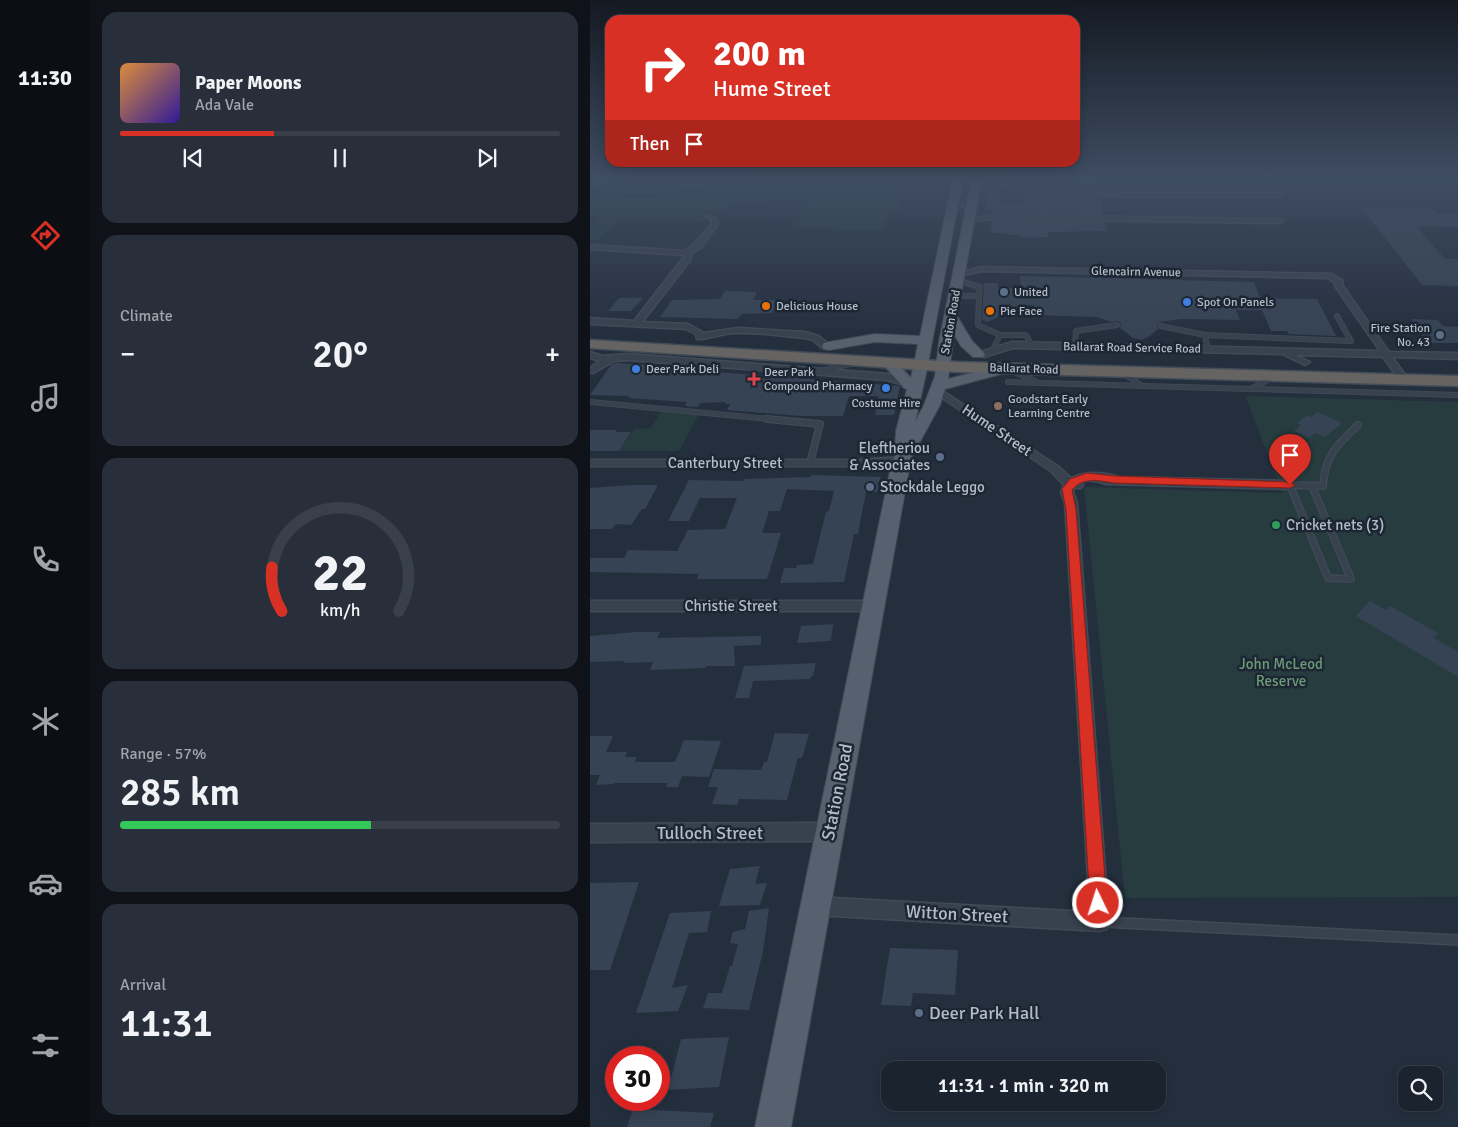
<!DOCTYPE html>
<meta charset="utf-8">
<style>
body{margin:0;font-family:Signika,sans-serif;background:#282f3a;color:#f1f3f6;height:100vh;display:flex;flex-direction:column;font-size:19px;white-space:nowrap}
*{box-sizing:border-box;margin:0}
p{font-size:16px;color:#a0a4aa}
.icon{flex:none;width:28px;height:28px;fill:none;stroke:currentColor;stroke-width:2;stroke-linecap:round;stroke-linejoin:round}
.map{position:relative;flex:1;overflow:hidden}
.side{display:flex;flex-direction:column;gap:12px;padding:12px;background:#0f1319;width:500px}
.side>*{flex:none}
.hud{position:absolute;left:15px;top:15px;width:475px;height:152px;border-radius:15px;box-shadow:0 2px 12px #0003,0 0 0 1px #39404a;background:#d93025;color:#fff;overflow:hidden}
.tools{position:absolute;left:808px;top:1066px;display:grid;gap:10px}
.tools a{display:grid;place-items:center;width:45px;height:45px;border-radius:10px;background:#1b232e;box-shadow:0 2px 12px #0003,0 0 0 1px #39404a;font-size:25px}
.speed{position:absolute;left:15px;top:1046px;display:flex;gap:10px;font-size:25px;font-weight:700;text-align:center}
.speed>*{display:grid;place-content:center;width:65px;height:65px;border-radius:50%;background:#1b232e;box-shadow:0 2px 12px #0003,0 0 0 1px #39404a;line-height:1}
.speed .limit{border:8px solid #d22;background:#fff;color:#111}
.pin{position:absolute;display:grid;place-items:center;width:42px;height:42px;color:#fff;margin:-51px -21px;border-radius:50% 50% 50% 0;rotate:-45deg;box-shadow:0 0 5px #0007}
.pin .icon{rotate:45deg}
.me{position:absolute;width:55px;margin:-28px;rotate:356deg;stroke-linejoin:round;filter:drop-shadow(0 0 4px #0008)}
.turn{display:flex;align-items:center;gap:18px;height:105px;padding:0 25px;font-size:22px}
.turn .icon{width:65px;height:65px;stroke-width:2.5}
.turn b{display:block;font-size:35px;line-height:42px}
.then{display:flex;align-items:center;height:48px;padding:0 25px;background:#0003;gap:10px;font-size:19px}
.big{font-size:38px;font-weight:600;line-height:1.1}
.side .widget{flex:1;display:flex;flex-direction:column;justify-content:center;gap:8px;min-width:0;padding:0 18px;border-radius:15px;background:#282f3a}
.side .dial{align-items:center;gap:0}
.dial svg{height:130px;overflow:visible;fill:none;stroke:#39404a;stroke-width:7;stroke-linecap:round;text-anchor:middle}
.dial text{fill:#f1f3f6;stroke:none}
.song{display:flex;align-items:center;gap:15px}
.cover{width:60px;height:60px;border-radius:8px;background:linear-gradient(135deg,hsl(30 70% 55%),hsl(250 70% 35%))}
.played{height:5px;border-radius:2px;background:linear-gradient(90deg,#d93025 35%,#39404a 35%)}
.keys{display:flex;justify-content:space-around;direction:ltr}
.heat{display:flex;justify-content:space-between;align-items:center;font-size:28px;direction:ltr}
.charge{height:8px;border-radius:4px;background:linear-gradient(90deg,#34c759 57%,#39404a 0)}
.trip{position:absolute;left:291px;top:1061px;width:285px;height:50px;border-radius:15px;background:#1b232e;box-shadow:0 2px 12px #0003,0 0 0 1px #39404a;font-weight:600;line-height:50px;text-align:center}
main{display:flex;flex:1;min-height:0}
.tabs{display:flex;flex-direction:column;width:90px;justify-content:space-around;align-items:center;background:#0b0e12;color:#a0a4aa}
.tabs .icon{width:35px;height:35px}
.tabs .selected{color:#d93025}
.tabs b{font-size:22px;color:#f1f3f6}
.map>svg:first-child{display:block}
.medical{fill:#32303f}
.green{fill:#263c3f}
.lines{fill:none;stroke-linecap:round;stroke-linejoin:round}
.stream{stroke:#17263c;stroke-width:2.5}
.building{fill:#364354}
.service-far3-casing{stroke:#414a57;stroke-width:4.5}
.service-far2-casing{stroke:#414a57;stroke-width:6}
.service-far1-casing{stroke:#414a57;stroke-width:8}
.service-casing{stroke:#414a57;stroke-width:12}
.minor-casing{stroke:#414a57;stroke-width:3}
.primary-casing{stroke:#414a57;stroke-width:2}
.trunk-casing{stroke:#434c59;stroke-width:3}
.service-far3{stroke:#38414e;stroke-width:3}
.service-far2{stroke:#38414e;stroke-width:4.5}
.service-far1{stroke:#38414e;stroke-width:5.5}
.service{stroke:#38414e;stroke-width:9}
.minor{fill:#38414e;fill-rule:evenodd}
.primary{fill:#56606e;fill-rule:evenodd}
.trunk{fill:#656462;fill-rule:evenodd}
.route{fill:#d93025;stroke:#8d1f18}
.service-dot{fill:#5c6f8a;stroke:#1d2633;stroke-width:2}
.shop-dot{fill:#3f7fe0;stroke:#1d2633;stroke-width:2}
.food-dot{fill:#e8710a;stroke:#1d2633;stroke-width:2}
.health-dot{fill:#e0444e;stroke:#1d2633;stroke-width:2}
.education-dot{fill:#8d6e63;stroke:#1d2633;stroke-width:2}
.leisure-dot{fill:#2e9e5b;stroke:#1d2633;stroke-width:2}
.labels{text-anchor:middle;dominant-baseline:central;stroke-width:5;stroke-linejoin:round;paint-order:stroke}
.far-street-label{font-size:12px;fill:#b4bcc9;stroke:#1d2633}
.far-poi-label{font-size:12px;fill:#b4bcc9;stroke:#1d2633;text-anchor:start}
.street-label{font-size:15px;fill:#b4bcc9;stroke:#1d2633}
.poi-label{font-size:15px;fill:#b4bcc9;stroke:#1d2633;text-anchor:start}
.park-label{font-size:15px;fill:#6b9a76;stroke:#1d2633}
.near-street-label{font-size:18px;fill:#b4bcc9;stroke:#1d2633}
.near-poi-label{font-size:18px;fill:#b4bcc9;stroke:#1d2633;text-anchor:start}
</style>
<main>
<nav class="tabs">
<b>11:30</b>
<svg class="icon selected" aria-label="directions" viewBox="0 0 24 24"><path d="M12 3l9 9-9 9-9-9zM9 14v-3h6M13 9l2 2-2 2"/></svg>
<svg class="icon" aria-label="music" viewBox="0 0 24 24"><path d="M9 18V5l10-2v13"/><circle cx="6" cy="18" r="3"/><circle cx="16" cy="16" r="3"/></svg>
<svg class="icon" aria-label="phone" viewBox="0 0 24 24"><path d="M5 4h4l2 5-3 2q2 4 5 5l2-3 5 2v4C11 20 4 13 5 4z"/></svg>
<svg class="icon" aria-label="climate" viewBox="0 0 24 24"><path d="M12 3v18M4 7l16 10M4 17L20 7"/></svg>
<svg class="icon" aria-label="car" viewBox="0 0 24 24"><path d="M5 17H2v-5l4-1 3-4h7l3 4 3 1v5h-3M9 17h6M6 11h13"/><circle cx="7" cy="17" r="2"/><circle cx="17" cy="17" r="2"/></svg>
<svg class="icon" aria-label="filters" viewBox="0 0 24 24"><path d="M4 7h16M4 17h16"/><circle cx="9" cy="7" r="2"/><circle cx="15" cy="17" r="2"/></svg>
</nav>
<section class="side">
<div class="widget">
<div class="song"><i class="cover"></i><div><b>Paper Moons</b><p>Ada Vale</p></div></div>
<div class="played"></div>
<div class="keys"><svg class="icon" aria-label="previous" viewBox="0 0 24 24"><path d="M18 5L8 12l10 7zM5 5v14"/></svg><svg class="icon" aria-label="pause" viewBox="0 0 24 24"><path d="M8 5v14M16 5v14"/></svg><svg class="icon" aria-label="next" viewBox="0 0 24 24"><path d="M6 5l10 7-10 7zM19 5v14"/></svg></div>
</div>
<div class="widget"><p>Climate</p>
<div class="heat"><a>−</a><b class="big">20°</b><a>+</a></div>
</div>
<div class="widget dial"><svg viewBox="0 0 100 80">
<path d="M14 69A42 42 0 1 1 86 69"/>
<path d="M14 69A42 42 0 0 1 8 42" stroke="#d93025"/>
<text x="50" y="56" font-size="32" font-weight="700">22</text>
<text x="50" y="72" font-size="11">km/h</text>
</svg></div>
<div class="widget"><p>Range · 57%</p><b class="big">285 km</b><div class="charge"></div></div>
<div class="widget"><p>Arrival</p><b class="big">11:31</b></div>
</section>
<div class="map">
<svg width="868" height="1127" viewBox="0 0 868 1127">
<rect width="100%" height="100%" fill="#242f3e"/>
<polygon class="medical" points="400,178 482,178 483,185 398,184"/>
<g class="green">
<path d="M0,178H318L306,212H299L292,231L203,227L218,216L209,214L212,211L211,207L217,201L180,199L177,202C154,201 129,208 109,217L116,222L30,218L8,240H0V227L11,218L0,217Z"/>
<polygon points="655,396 868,402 868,897 535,898 494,487 693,493"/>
<polygon points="71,411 109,414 89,451 29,451 44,429 61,428"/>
</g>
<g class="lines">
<path class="stream" d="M0,190C56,205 115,188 171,178"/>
</g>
<g class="building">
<polygon points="493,180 507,180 509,189 488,188"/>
<polygon points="397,189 410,190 409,204 434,204 435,192 510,197 513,215 403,213 404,210 395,210"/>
<polygon points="771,207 841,208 846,213 868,214 868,227 826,226 855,259 868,259 868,286 832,285"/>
<polygon points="402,221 515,222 517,231 458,232 458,237 430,238 430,235 417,235 417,233 401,233"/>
<polygon points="430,276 664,282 670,298 727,299 746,336 699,334 697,331 681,331 672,310 646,310 650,320 591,319 570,322 567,325 568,329 560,336 552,340 543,338 530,328 531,324 528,321 522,322 506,317 445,315 444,305 431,305 398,322 392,320 394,283 408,283 408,288 431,288"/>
<polygon points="135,291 167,292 163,300 189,300 182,313 152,314 147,319 70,317 82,300 130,299"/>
<polygon points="29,298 53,298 41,311 18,311"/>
<polygon points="821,319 848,320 853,326 868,327 868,343 838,343"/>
<polygon points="26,363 60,365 59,367 310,386 304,415 285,415 288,396 259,396 253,416 211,416 137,410 140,404 135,404 136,402 111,403 108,407 95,406 97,402 38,398 39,396 0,395 21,365"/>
<polygon points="728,412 752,423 735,437 726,433 719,438 704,431 711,425 707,423 717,415 721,417"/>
<polygon points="0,430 27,430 26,432 41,432 29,451 0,451"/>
<polygon points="221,475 291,477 287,492 276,492 268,534 264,534 254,582 190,583 194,568 206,568 207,565 223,564 236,512 239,511 244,491 197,489 190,511 179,511 172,533 191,533 177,579 107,579 109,574 0,572 0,558 34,558 38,550 87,551 98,530 135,529 147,498 110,498 99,521 78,521 99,480 153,481 154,479 221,477"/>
<polygon points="40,485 68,485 55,509 52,509 41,525 26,524 22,529 0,529 0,488"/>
<polygon points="780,601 796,610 800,606 848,633 844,638 868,652 868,677 766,616"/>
<polygon points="243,624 241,641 207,643 211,626"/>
<polygon points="47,632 70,632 67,638 171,636 171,645 144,646 145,666 116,666 115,668 60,670 63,662 33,663 34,661 0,662 0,636"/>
<polygon points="226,663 223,676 221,676 220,679 163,681 159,698 145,698 154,666"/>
<polygon points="185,733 219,734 212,758 208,758 197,800 149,799 147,805 122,804 128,787 118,787 124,769 171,770 174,762 177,762"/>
<polygon points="0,736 23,736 16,752 37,752 35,757 47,757 45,762 85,762 94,740 131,741 119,777 92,776 88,787 76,787 77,783 24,783 23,784 6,785 10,775 0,775"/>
<polygon points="170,866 165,884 177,883 170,905 129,906 140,869"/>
<polygon points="49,882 20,970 0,970 0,883"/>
<polygon points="179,908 173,951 159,1010 113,1008 118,993 132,993 140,966 142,966 148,944 140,943 143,932 155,929 159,911"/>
<polygon points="121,911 117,932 99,933 82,988 98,985 88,1011 46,1013 80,913"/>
<polygon points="300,948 368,950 365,995 323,993 321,1006 291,1005"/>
<polygon points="139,1037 129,1087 78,1090 91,1039"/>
<polygon points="43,1109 124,1113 120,1127 37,1127"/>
</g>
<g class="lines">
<defs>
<g id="service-far3">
<polyline points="363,202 382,208"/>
<polyline points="368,281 378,284"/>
</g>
<g id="service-far2">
<polyline points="373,282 390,287 389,296"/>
<polyline points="366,296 389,296 388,325 410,335 402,351"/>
<polyline points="571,326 615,335 618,350"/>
<polyline points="410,335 436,335 441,345"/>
<polyline points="615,335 761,341 747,316"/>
<polyline points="485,346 486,331 527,325"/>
<polyline points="231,371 263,363"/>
<polyline points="422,371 445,381"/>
<polyline points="533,373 552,386"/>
<polyline points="418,382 660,389 684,377"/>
<polyline points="662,389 868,395"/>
<polyline points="0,402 190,420"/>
</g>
<g id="service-far1">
<polyline points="177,419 230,424 220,463"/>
<path d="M722,486L761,579L738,578L700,485L733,486C735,455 747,445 768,425"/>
</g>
<polyline id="service" points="512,922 868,940"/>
<g id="minor">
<polygon points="386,183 534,193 691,193 694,195 691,197 534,197 384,186"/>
<path d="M116,215L126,218L128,224L110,248L101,254V259L52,322L98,324L114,333L148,328L215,332L229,336L238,344V348H232L223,340L215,338C192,336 168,332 145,333C134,333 115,340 107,339L106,334L96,329L0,324V318L44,321L94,257V255L0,249V245L95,251L104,244L122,224L121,220L115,216Z"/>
<polygon points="400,215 690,219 693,221 690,223 400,219 380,222 377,220"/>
<polygon points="391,267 741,274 752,280 753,286 799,352 868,353 868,359 802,357 818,379 813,382 810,381 793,357 705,355 720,362 715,365 692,354 423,348 394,357 391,356 391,352 422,342 790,351 745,286 745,283 739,278 391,271 370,276 366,274"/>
<polygon points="0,352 13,356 38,354 298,374 322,383 317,386 297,380 38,360 24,361 3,373 0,372 0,368 10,361 0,358"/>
<path d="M348,388L469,467L481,478C495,471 514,472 529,477L700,481L706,485L700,489L516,484C507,481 500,479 491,482L493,485L491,488H484L483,492L487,503L519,922L517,929L510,931L225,915L219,912L216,906L219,900L225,897L500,912L475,503L471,492L474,485L461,471L345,393L343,391Z"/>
<polygon points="312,457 317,460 316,462 269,466 0,466 0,460 269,460"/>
<polygon points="0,601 283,601 288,602 290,606 288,610 283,611 0,611"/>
<polygon points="239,823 245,826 248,832 245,838 239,841 0,842 0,824"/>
</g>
<polygon id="primary" points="363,178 373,178 336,374 325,422 334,405 345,376 349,342 382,178 392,178 367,316 382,341 395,354 393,357 383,357 371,346 364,334 358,379 414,365 419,366 421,369 419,372 355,389 350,405 321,458 201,1127 165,1127 301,466 306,453 305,451 306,431 317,389 314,388 293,364 295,361 305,361 321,378 328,344 285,342 239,350 234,349 232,346 234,343 239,342 285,334 330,336"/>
<polygon id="trunk" points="0,340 367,362 868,376 868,386 367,372 0,348"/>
</defs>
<use href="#service-far3" class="service-far3-casing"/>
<use href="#service-far2" class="service-far2-casing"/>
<use href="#service-far1" class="service-far1-casing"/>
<use href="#service" class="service-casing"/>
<use href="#minor" class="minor-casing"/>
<use href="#primary" class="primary-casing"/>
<use href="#trunk" class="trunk-casing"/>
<use href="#service-far3" class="service-far3"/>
<use href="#service-far2" class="service-far2"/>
<use href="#service-far1" class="service-far1"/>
<use href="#service" class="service"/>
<use href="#minor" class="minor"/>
<use href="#primary" class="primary"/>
<use href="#trunk" class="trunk"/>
</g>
<linearGradient id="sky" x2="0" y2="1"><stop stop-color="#141a22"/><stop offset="0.53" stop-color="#3f4d63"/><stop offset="1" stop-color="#3f4d63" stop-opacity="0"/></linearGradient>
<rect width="868" height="336" fill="url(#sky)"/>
<path class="route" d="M497,473L525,476L700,482L705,485L700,488L525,483C510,481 493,476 482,490L486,510L517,903L514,909L508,911L502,909L500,903L476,510L472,489L480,479Z"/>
<g class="service-dot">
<circle cx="414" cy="292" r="5"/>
<circle cx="850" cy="335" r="5"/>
<circle cx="350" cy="457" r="5"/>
<circle cx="280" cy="487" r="5"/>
<circle cx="329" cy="1013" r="5"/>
</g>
<g class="shop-dot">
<circle cx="597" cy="302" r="5"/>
<circle cx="46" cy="369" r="5"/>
<circle cx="296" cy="388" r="5"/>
</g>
<g class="food-dot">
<circle cx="176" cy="306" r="5"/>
<circle cx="400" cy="311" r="5"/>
</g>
<path class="health-dot" d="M161.5 371.5h5v5h5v5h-5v5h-5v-5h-5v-5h5z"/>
<circle class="education-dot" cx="408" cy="406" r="5"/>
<circle class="leisure-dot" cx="686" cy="525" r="5"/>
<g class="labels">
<g class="far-street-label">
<text transform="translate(546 272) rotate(1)">Glencairn Avenue</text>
<text transform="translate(361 322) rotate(-80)">Station Road</text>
<text transform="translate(542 348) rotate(1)">Ballarat Road Service Road</text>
<text transform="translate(434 369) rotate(2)">Ballarat Road</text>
</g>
<g class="far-poi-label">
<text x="424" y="292">United</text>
<text x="607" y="302">Spot On Panels</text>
<text x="186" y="306">Delicious House</text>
<text x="410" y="311">Pie Face</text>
<text x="840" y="328" text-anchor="end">Fire Station<tspan x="840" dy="14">No. 43</tspan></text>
<text x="56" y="369">Deer Park Deli</text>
<text x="174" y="372">Deer Park<tspan x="174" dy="14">Compound Pharmacy</tspan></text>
<text x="418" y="399">Goodstart Early<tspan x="418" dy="14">Learning Centre</tspan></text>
<text x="296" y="403" text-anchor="middle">Costume Hire</text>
</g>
<g class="street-label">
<text transform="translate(407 430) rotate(34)">Hume Street</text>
<text x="135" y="463">Canterbury Street</text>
<text x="141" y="606">Christie Street</text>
</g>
<g class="poi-label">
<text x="340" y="448" text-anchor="end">Eleftheriou<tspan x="340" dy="17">&amp; Associates</tspan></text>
<text x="290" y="487">Stockdale Leggo</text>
<text x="696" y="525">Cricket nets (3)</text>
</g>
<g class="park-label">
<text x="691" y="664">John McLeod<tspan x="691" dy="17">Reserve</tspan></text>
</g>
<g class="near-street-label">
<text transform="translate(247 792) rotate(-79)">Station Road</text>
<text x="120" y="833">Tulloch Street</text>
<text transform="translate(367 914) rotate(3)">Witton Street</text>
</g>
<g class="near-poi-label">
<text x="339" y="1013">Deer Park Hall</text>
</g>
</g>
</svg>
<div class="tools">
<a><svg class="icon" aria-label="search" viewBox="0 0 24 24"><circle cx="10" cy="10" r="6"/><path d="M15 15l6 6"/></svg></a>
</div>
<div class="speed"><div class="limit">30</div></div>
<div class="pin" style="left:700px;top:485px;background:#d93025"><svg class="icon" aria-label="arrive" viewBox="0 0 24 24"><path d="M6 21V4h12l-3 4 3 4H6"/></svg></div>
<svg class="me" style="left:508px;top:903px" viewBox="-20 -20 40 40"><circle r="17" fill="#d93025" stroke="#fff" stroke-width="3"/><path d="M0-11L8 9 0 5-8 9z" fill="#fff"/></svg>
<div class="trip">11:31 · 1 min · 320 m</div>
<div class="hud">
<div class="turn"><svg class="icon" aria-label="right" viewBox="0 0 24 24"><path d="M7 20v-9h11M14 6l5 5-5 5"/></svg><div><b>200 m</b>Hume Street</div></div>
<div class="then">Then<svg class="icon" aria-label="arrive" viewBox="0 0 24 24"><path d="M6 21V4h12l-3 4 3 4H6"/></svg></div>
</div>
</div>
</main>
